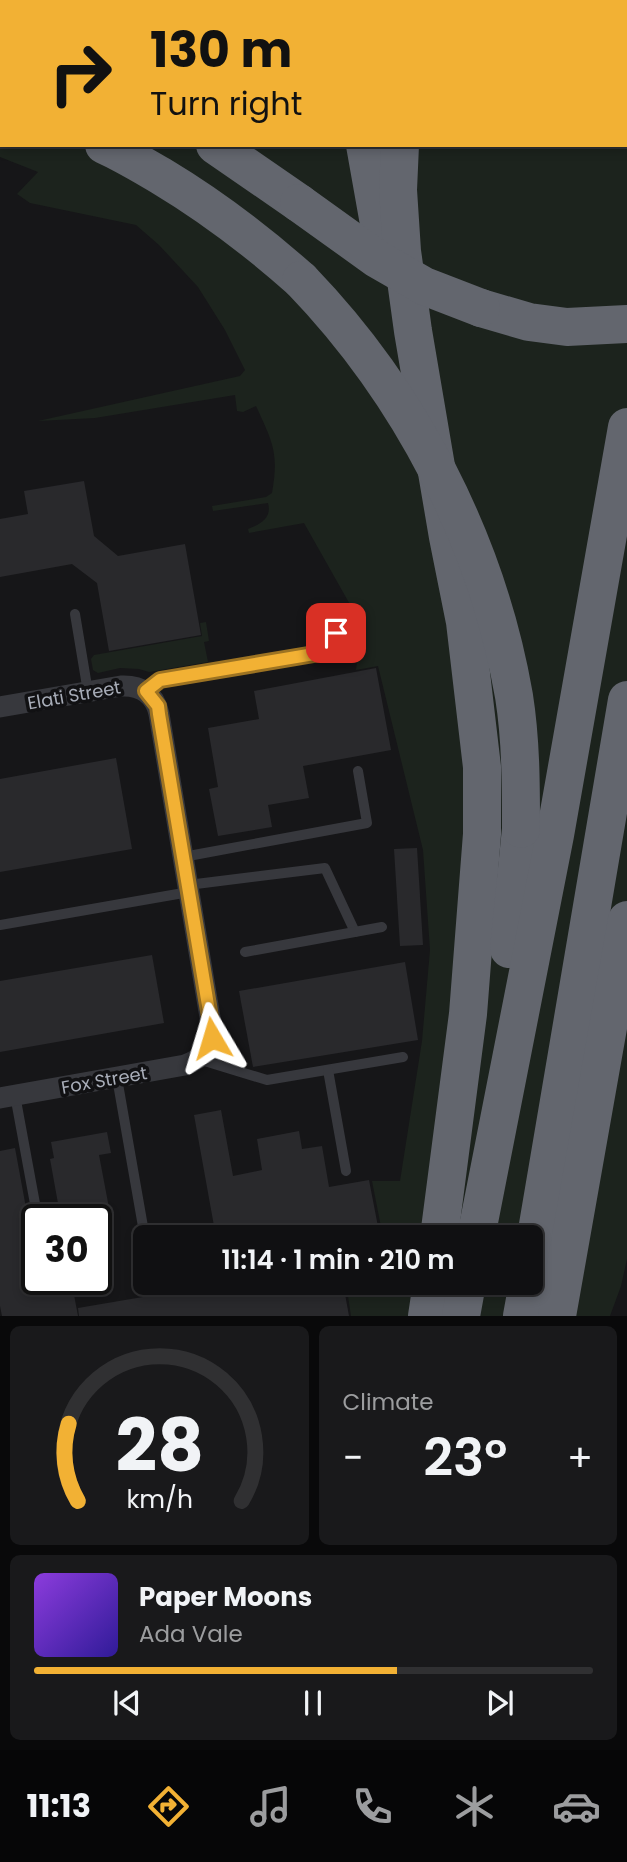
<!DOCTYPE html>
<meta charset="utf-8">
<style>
body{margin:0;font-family:Poppins,sans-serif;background:#19191b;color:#f1f3f6;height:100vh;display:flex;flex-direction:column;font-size:26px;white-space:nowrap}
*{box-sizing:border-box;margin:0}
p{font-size:23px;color:#9c9d9f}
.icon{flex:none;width:38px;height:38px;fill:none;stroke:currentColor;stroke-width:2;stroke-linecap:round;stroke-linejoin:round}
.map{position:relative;height:1316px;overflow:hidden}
.details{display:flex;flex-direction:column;gap:10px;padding:10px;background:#09090a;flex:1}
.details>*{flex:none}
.banner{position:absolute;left:0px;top:0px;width:628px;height:147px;box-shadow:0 4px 10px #0003,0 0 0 2px #303032;background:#f2b134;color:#111;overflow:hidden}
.speed{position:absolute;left:21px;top:1204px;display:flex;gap:14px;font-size:35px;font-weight:700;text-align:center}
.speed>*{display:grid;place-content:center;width:91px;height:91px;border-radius:50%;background:#101012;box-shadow:0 4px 10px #0003,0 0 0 2px #303032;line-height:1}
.speed .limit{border:4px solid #111;border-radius:10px;background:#fff;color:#111}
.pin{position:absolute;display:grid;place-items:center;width:60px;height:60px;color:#fff;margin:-30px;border-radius:14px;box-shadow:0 4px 10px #0006}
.me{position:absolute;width:77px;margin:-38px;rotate:353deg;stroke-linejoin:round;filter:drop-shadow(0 0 5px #0008)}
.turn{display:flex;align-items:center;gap:24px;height:147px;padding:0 35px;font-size:32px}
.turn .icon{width:91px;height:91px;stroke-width:2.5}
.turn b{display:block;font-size:49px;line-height:60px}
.big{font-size:52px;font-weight:600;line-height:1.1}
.details .tile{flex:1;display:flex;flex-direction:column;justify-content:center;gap:10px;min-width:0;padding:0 24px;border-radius:10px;background:#19191b}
.details .dial{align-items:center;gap:0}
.dial svg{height:182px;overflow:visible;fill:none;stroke:#303032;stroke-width:7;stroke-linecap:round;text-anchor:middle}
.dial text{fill:#f1f3f6;stroke:none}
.song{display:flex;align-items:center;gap:21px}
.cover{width:84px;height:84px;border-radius:10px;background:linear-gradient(135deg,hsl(270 70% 55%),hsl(250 70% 35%))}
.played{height:7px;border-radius:4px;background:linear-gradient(90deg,#f2b134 65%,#303032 65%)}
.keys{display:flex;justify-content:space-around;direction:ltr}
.heat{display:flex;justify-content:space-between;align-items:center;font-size:38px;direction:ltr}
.details .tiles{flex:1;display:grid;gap:10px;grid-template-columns:1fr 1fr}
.tile:last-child{grid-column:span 2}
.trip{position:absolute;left:133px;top:1225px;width:410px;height:70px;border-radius:10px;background:#101012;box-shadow:0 4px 10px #0003,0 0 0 2px #303032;font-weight:600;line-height:70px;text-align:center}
.tabs{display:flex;height:112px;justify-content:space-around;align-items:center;background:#060607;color:#9c9d9f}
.tabs .icon{width:49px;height:49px}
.tabs .active{color:#f2b134}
.tabs b{font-size:32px;color:#f1f3f6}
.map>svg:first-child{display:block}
.green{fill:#1c231d;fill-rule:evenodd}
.building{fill:#29292c}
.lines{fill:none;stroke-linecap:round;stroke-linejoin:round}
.service{stroke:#37383d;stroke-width:10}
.minor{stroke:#37383d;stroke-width:21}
.motorway{stroke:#63666e;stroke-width:38}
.motorway-bridge{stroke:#63666e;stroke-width:38}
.route-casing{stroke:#9d7322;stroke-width:18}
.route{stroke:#f2b134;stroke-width:12}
.labels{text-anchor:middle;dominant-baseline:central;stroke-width:7;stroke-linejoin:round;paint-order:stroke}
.street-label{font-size:18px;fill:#a8adb8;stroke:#111113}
</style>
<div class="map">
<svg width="627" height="1316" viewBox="0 0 627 1316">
<rect width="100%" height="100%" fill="#161618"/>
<g class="green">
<path d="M0,0H627V1259L621,1286L610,1316H351L346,1283H530V1237H383L372,1181H400L422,1041L430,950L423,850L378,666L356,670L360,637L352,608L304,523L249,533L248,529C261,524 272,518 268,503L213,511L212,506L266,497L272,493C279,453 273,443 256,406L243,412L237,411L235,395L95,418L38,421L240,376L245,370L225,330L198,287L159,245L136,225L30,203L17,194L38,172L0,157ZM2,2H626V145H2Z"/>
<polygon points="206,622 209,641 204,642 208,662 149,672 139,669 120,668 98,673 93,670 91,659 94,655 202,636 200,623"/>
</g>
<g class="building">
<polygon points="84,481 94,536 118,556 185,544 201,635 109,651 97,583 72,564 0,577 0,519 28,514 24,491"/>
<polygon points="376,668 391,750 303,766 309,798 268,805 272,827 218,836 209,789 218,787 208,728 259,719 254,691"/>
<polygon points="116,758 132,849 0,872 0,779"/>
<polygon points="417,848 423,945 400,946 394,849"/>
<polygon points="152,955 164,1023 0,1052 0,981"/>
<polygon points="405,962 418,1040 253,1067 239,991"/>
<polygon points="221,1110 233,1176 262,1170 257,1139 299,1131 302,1149 322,1146 329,1187 369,1180 380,1237 216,1237 194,1115"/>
<polygon points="107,1132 111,1153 99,1155 113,1229 96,1232 96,1220 61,1220 50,1159 54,1158 51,1142"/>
<polygon points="15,1148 33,1246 37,1245 37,1279 71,1279 78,1316 2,1316 0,1306 0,1151"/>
<polygon points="225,1283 343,1283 349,1316 79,1316 78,1308"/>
</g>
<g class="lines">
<g class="service">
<polyline points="75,614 88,692"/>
<polyline points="146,691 161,680 320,653 326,651 335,640 334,626"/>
<polyline points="183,857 367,823 358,771"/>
<polyline points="188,885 325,868 355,932"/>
<polyline points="0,925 189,892"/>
<polyline points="245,952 382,927"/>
<polyline points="198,1059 267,1080 403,1057"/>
<polyline points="328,1070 346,1171"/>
<polyline points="117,1078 145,1238"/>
<polyline points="15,1095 38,1220"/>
</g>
<path class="minor" d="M0,707L121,686C141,685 155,694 159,714L212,1029C211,1049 203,1058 185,1065L0,1098"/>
<g class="motorway">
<polyline points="339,0 339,2"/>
<polyline points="414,2 414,0"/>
<polyline points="0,53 2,53"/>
<polyline points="0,107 2,108"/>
<path d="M104,145C124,154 142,165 161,176C211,206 257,241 301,280"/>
<polyline points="215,145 299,203"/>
<polyline points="365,145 381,235"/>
<polyline points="400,145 398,190 402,251 413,331 448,537 465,622 482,767 482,834 468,1014 439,1237"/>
<polyline points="481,308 529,322 567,327 627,324"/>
<polyline points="509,949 521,829"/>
<polyline points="476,1237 555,835 627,427"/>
<polyline points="530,1272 627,700"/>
<polyline points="427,1316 432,1283"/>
<polyline points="461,1316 467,1283"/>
<polyline points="522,1316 528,1283"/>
<polyline points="557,1316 627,920"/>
</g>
<g class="motorway-bridge">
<polyline points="299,203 377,259 424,286 481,308"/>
<path d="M301,280C410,393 487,541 514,696C521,740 521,785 521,829"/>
</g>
</g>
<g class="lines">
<defs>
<path id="route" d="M212,1038V1029L159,714L158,706L146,691L160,680L320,653C330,649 335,644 336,633"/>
</defs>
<use href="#route" class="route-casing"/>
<use href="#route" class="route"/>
</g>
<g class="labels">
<g class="street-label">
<text transform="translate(74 695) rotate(-10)">Elati Street</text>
<text transform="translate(104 1080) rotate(-10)">Fox Street</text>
</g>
</g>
</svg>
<div class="speed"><div class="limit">30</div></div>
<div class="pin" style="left:336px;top:633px;background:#d93025"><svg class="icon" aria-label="arrive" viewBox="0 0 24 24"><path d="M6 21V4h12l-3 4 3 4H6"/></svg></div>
<svg class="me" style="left:212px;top:1038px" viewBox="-20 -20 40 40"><path d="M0-17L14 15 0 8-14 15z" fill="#f2b134" stroke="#fff" stroke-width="4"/></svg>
<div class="trip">11:14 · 1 min · 210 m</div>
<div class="banner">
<div class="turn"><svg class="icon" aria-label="right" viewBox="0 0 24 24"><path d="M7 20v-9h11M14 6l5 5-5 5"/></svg><div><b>130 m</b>Turn right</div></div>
</div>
</div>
<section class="details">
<div class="tiles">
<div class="tile dial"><svg viewBox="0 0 100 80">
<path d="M14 69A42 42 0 1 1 86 69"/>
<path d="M14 69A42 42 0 0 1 10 35" stroke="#f2b134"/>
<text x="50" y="56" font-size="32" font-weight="700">28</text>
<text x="50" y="72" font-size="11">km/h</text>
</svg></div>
<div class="tile"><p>Climate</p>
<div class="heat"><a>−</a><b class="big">23°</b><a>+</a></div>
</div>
<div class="tile">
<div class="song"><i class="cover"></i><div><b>Paper Moons</b><p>Ada Vale</p></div></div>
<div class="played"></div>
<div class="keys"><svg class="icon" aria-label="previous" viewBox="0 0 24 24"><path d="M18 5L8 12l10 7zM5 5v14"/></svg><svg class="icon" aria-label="pause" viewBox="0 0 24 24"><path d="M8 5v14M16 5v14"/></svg><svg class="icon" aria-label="next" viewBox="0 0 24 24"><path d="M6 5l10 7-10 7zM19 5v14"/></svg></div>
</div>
</div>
</section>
<nav class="tabs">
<b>11:13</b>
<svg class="icon active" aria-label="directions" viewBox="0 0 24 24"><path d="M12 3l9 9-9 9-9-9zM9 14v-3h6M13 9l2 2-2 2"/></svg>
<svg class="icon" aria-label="music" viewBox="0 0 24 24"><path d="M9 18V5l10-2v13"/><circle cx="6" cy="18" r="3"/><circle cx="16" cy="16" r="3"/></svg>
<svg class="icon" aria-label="phone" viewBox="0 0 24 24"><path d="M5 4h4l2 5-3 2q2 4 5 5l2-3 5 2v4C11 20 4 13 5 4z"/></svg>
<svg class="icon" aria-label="climate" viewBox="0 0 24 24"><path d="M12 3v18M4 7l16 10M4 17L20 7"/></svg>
<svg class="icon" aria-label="car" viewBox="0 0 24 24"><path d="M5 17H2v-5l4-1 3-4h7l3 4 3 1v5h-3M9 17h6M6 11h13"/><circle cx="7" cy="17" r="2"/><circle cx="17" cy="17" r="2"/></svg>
</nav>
